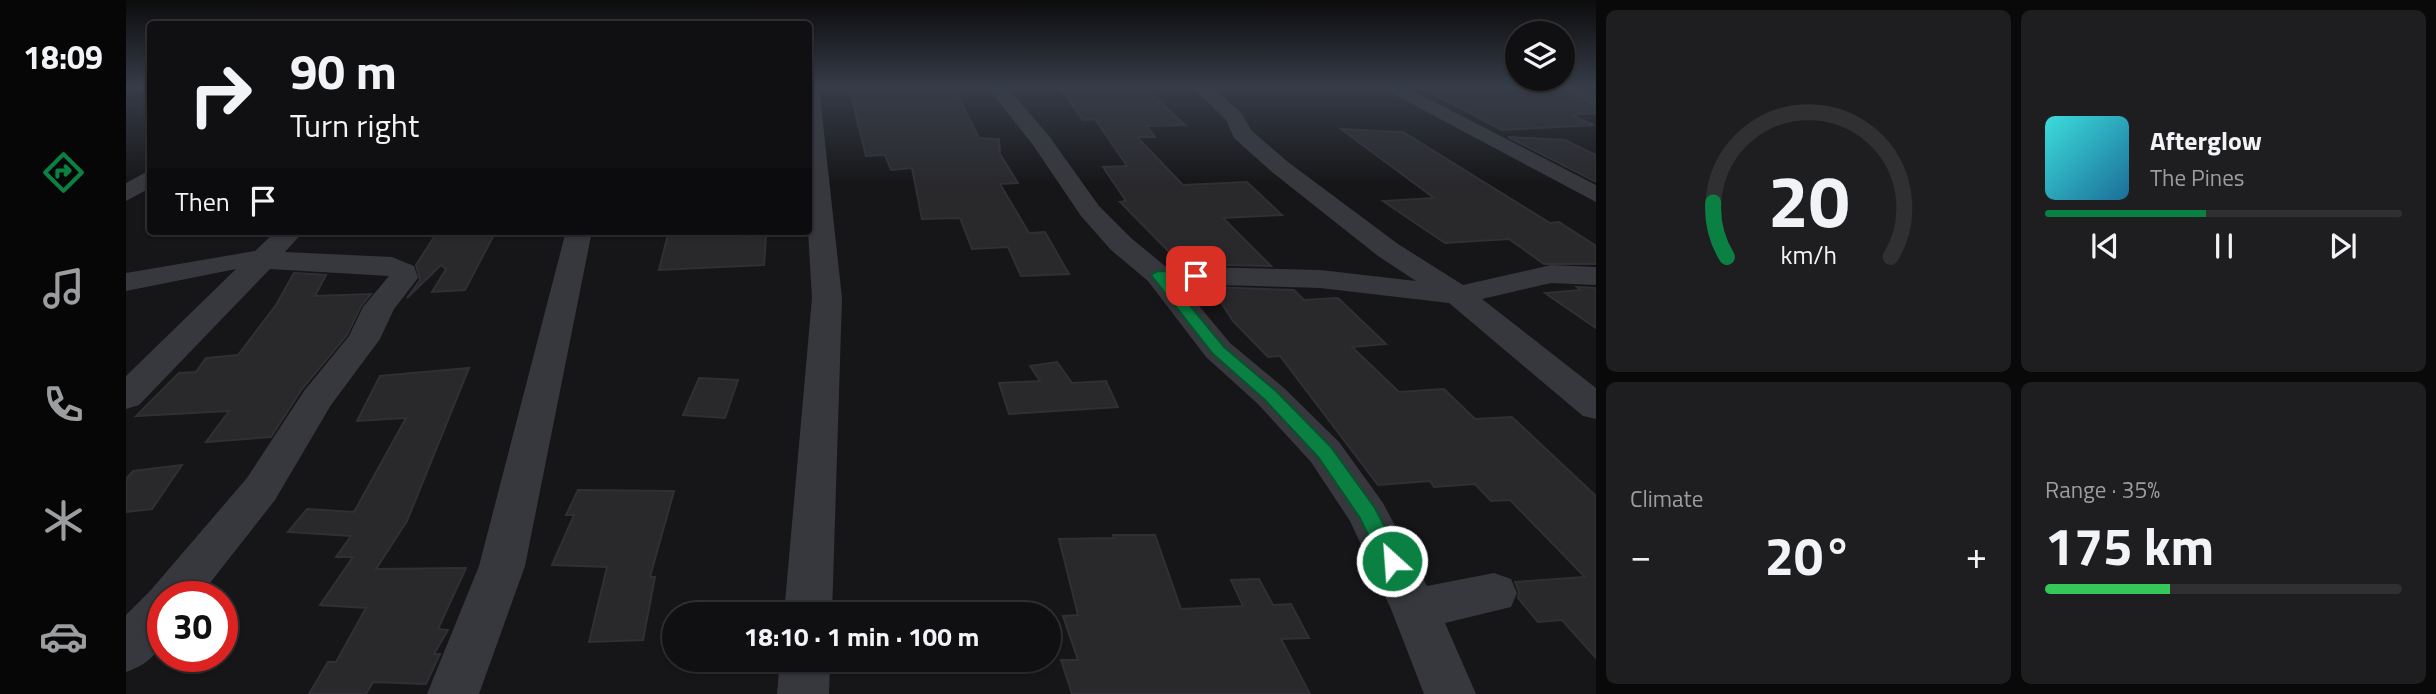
<!DOCTYPE html>
<meta charset="utf-8">
<style>
body{margin:0;font-family:"Titillium Web",sans-serif;background:#1e1e20;color:#f1f3f6;height:100vh;display:flex;flex-direction:column;font-size:26px;white-space:nowrap}
*{box-sizing:border-box;margin:0}
p{font-size:23px;color:#9c9d9f}
.icon{flex:none;width:38px;height:38px;fill:none;stroke:currentColor;stroke-width:2;stroke-linecap:round;stroke-linejoin:round}
.map{position:relative;flex:1;overflow:hidden}
.sheet{display:flex;flex-direction:column;gap:10px;padding:10px;background:#09090a;width:840px}
.sheet>*{flex:none}
.hud{position:absolute;left:21px;top:21px;width:665px;height:214px;border-radius:7px;box-shadow:0 2px 5px #0004,0 0 0 2px #303032;background:#101012;color:#f1f3f6;overflow:hidden}
.fabs{position:absolute;left:1379px;top:21px;display:grid;gap:14px}
.fabs a{display:grid;place-items:center;width:70px;height:70px;border-radius:50%;background:#101012;box-shadow:0 2px 5px #0004,0 0 0 2px #303032;font-size:35px}
.speed{position:absolute;left:21px;top:581px;display:flex;gap:14px;font-size:35px;font-weight:700;text-align:center}
.speed>*{display:grid;place-content:center;width:91px;height:91px;border-radius:50%;background:#101012;box-shadow:0 2px 5px #0004,0 0 0 2px #303032;line-height:1}
.speed .limit{border:10px solid #d22;background:#fff;color:#111}
.pin{position:absolute;display:grid;place-items:center;width:60px;height:60px;color:#fff;margin:-30px;border-radius:14px;box-shadow:0 4px 10px #0006}
.me{position:absolute;width:77px;margin:-38px;rotate:334deg;stroke-linejoin:round;filter:drop-shadow(0 0 5px #0008)}
.turn{display:flex;align-items:center;gap:24px;height:147px;padding:0 28px;font-size:32px}
.turn .icon{width:91px;height:91px;stroke-width:2.5}
.turn b{display:block;font-size:49px;line-height:60px}
.then{display:flex;align-items:center;height:66px;padding:0 28px;background:#0003;gap:14px;font-size:26px}
.big{font-size:52px;font-weight:700;line-height:1.1}
.sheet .card{flex:1;display:flex;flex-direction:column;justify-content:center;gap:10px;min-width:0;padding:0 24px;border-radius:10px;background:#1e1e20}
.sheet .dial{align-items:center;gap:0}
.dial svg{height:182px;overflow:visible;fill:none;stroke:#303032;stroke-width:7;stroke-linecap:round;text-anchor:middle}
.dial text{fill:#f1f3f6;stroke:none}
.song{display:flex;align-items:center;gap:21px}
.cover{width:84px;height:84px;border-radius:10px;background:linear-gradient(135deg,hsl(180 70% 55%),hsl(200 70% 35%))}
.played{height:7px;border-radius:4px;background:linear-gradient(90deg,#0b8043 45%,#303032 45%)}
.keys{display:flex;justify-content:space-around;direction:ltr}
.heat{display:flex;justify-content:space-between;align-items:center;font-size:38px;direction:ltr}
.charge{height:10px;border-radius:5px;background:linear-gradient(90deg,#34c759 35%,#303032 0)}
.sheet .tiles{flex:1;display:grid;gap:10px;grid-template-columns:repeat(2,1fr)}
.trip{position:absolute;left:536px;top:602px;width:399px;height:70px;border-radius:35px;background:#101012;box-shadow:0 2px 5px #0004,0 0 0 2px #303032;font-weight:700;line-height:70px;text-align:center}
main{display:flex;flex:1;min-height:0}
.tabs{display:flex;flex-direction:column;width:126px;justify-content:space-around;align-items:center;background:#060607;color:#9c9d9f}
.tabs .icon{width:49px;height:49px}
.tabs .active{color:#0b8043}
.tabs b{font-size:32px;color:#f1f3f6}
.map>svg:first-child{display:block}
.building{fill:#29292c;stroke:#303034;stroke-width:2}
.lines{fill:none;stroke-linecap:round;stroke-linejoin:round}
.minor{fill:#37383d;fill-rule:evenodd}
.route{fill:#0b8043;stroke:#07532c;stroke-width:2}
</style>
<main>
<nav class="tabs">
<b>18:09</b>
<svg class="icon active" aria-label="directions" viewBox="0 0 24 24"><path d="M12 3l9 9-9 9-9-9zM9 14v-3h6M13 9l2 2-2 2"/></svg>
<svg class="icon" aria-label="music" viewBox="0 0 24 24"><path d="M9 18V5l10-2v13"/><circle cx="6" cy="18" r="3"/><circle cx="16" cy="16" r="3"/></svg>
<svg class="icon" aria-label="phone" viewBox="0 0 24 24"><path d="M5 4h4l2 5-3 2q2 4 5 5l2-3 5 2v4C11 20 4 13 5 4z"/></svg>
<svg class="icon" aria-label="climate" viewBox="0 0 24 24"><path d="M12 3v18M4 7l16 10M4 17L20 7"/></svg>
<svg class="icon" aria-label="car" viewBox="0 0 24 24"><path d="M5 17H2v-5l4-1 3-4h7l3 4 3 1v5h-3M9 17h6M6 11h13"/><circle cx="7" cy="17" r="2"/><circle cx="17" cy="17" r="2"/></svg>
</nav>
<div class="map">
<svg width="1470" height="694" viewBox="0 0 1470 694">
<rect width="100%" height="100%" fill="#161618"/>
<g class="building">
<polygon points="933,87 1013,87 1026,94 1059,125 1020,126 1029,137 1011,137 1057,185 1121,182 1156,215 1097,218 1145,266 1055,264 994,202 1000,201 977,167 1001,166 969,119 957,120"/>
<polygon points="1294,87 1423,87 1470,110 1470,113 1445,115 1468,125 1376,130"/>
<polygon points="828,88 853,138 873,139 874,154 892,183 874,184 903,233 919,232 943,274 895,276 882,247 846,249 834,218 796,219 786,168 765,170 759,155 740,156 724,91"/>
<polygon points="1215,129 1277,132 1424,223 1433,222 1470,246 1470,264 1418,264 1383,239 1319,243 1257,201 1308,198"/>
<polygon points="1382,137 1439,140 1470,155 1470,182"/>
<polygon points="312,231 370,231 339,290 306,292 320,269 315,265 281,298 294,280 290,265"/>
<polygon points="573,231 617,231 617,237 640,236 638,265 533,270 542,234 573,234"/>
<polygon points="168,273 200,275 189,296 245,294 235,306 221,335 176,389 145,437 80,442 103,411 10,416 53,373 70,372 80,358 112,355 150,305"/>
<polygon points="1085,287 1168,290 1178,300 1212,298 1260,344 1226,347 1273,392 1318,389 1349,419 1386,417 1470,496 1470,658 1436,620 1412,622 1392,598 1393,592 1389,582 1459,577 1384,500 1365,501 1349,484 1308,487 1304,481 1252,485 1154,356 1142,357 1107,321"/>
<polygon points="1451,287 1470,288 1470,328 1419,293 1455,290"/>
<polygon points="931,362 946,383 980,381 992,407 883,414 873,383 914,381 904,366"/>
<polygon points="343,368 281,521 250,569 340,568 312,629 322,630 308,654 314,654 300,684 247,682 240,694 183,694 202,662 210,662 240,608 194,605 227,557 210,557 225,536 162,532 181,509 228,512 280,418 231,421 254,376"/>
<polygon points="573,378 612,380 599,418 557,415"/>
<polygon points="56,465 26,509 0,512 0,479 7,471"/>
<polygon points="452,490 548,491 524,577 529,577 517,640 463,642 481,567 426,565 448,515 440,515"/>
<polygon points="987,535 1029,535 1055,609 1117,606 1105,580 1133,579 1147,605 1165,604 1183,638 1155,639 1184,694 946,694 935,660 952,660 937,616 952,615 933,539 988,538"/>
</g>
<g class="lines">
<g class="minor">
<polygon points="682,87 693,87 716,298 706,614 658,614 686,298 682,231"/>
<polygon points="861,87 881,87 923,136 973,206 1005,238 1039,266 1194,270 1290,281 1252,256 1146,172 1108,138 1100,120 1066,87 1087,87 1116,114 1125,130 1162,162 1272,244 1337,285 1425,265 1470,267 1470,285 1425,283 1356,299 1470,388 1470,419 1457,416 1323,303 1194,288 1055,284 1104,343 1158,388 1213,442 1257,503 1301,586 1368,573 1385,579 1391,593 1385,607 1319,623 1350,694 1298,694 1265,609 1224,521 1185,462 1132,404 1080,357 1022,281 985,250 955,216 907,145"/>
<polygon points="1254,87 1279,87 1470,185 1470,202"/>
<polygon points="1426,87 1452,87 1470,95 1470,108"/>
<polygon points="24,170 24,188 0,201 0,183"/>
<path d="M150,231H178L159,252L266,257L288,266L292,278L268,309L254,339L205,405L149,500L73,597H37C37,635 42,657 0,672V615L24,591L121,478L178,391L223,336L237,307L263,276L144,269L13,405L0,409V376L110,269L0,291V273L129,251Z"/>
<polygon points="440,231 466,231 399,566 353,694 301,694 353,566"/>
<polygon points="654,660 704,660 703,694 651,694"/>
</g>
</g>
<linearGradient id="sky" x2="0" y2="1"><stop stop-color="#0c0c0d"/><stop offset="0.47" stop-color="#363c48"/><stop offset="1" stop-color="#363c48" stop-opacity="0"/></linearGradient>
<rect width="1470" height="185" fill="url(#sky)"/>
<polygon class="route" points="1032,271 1075,273 1075,279 1043,280 1098,347 1151,392 1205,447 1249,508 1276,561 1273,568 1266,570 1258,568 1234,518 1192,457 1139,400 1087,354 1025,275"/>
</svg>
<div class="fabs">
<a><svg class="icon" aria-label="layers" viewBox="0 0 24 24"><path d="M12 4l9 5-9 5-9-5zM3 14l9 5 9-5"/></svg></a>
</div>
<div class="speed"><div class="limit">30</div></div>
<div class="pin" style="left:1070px;top:276px;background:#d93025"><svg class="icon" aria-label="arrive" viewBox="0 0 24 24"><path d="M6 21V4h12l-3 4 3 4H6"/></svg></div>
<svg class="me" style="left:1266px;top:561px" viewBox="-20 -20 40 40"><circle r="17" fill="#0b8043" stroke="#fff" stroke-width="3"/><path d="M0-11L8 9 0 5-8 9z" fill="#fff"/></svg>
<div class="trip">18:10 · 1 min · 100 m</div>
<div class="hud">
<div class="turn"><svg class="icon" aria-label="right" viewBox="0 0 24 24"><path d="M7 20v-9h11M14 6l5 5-5 5"/></svg><div><b>90 m</b>Turn right</div></div>
<div class="then">Then<svg class="icon" aria-label="arrive" viewBox="0 0 24 24"><path d="M6 21V4h12l-3 4 3 4H6"/></svg></div>
</div>
</div>
<section class="sheet">
<div class="tiles">
<div class="card dial"><svg viewBox="0 0 100 80">
<path d="M14 69A42 42 0 1 1 86 69"/>
<path d="M14 69A42 42 0 0 1 8 45" stroke="#0b8043"/>
<text x="50" y="56" font-size="32" font-weight="700">20</text>
<text x="50" y="72" font-size="11">km/h</text>
</svg></div>
<div class="card">
<div class="song"><i class="cover"></i><div><b>Afterglow</b><p>The Pines</p></div></div>
<div class="played"></div>
<div class="keys"><svg class="icon" aria-label="previous" viewBox="0 0 24 24"><path d="M18 5L8 12l10 7zM5 5v14"/></svg><svg class="icon" aria-label="pause" viewBox="0 0 24 24"><path d="M8 5v14M16 5v14"/></svg><svg class="icon" aria-label="next" viewBox="0 0 24 24"><path d="M6 5l10 7-10 7zM19 5v14"/></svg></div>
</div>
<div class="card"><p>Climate</p>
<div class="heat"><a>−</a><b class="big">20°</b><a>+</a></div>
</div>
<div class="card"><p>Range · 35%</p><b class="big">175 km</b><div class="charge"></div></div>
</div>
</section>
</main>
